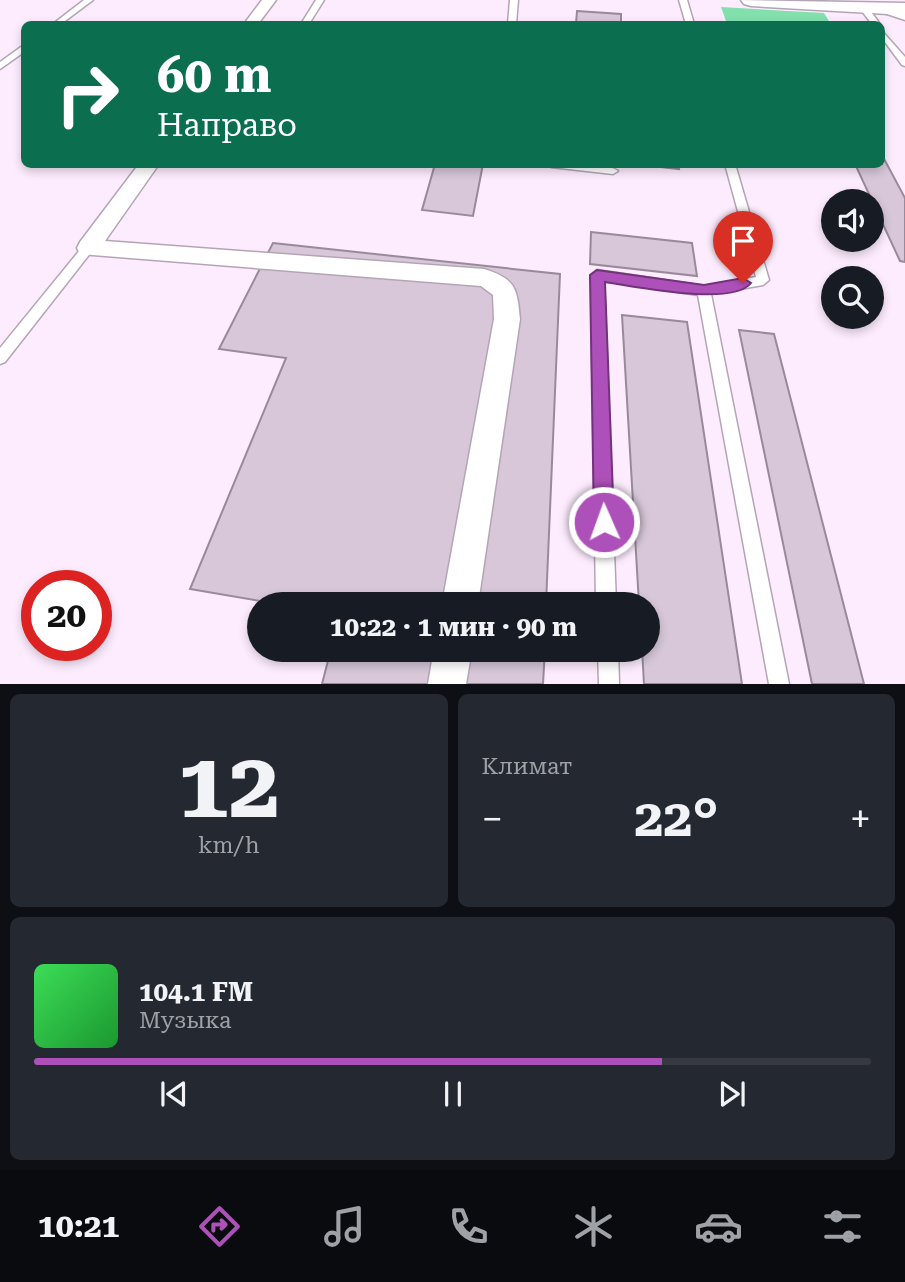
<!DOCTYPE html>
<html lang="ru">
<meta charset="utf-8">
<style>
body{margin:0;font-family:"Roboto Serif",serif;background:#242831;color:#f1f3f6;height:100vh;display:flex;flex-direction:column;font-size:26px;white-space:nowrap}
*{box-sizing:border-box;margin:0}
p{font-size:23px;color:#9ea1a6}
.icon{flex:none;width:38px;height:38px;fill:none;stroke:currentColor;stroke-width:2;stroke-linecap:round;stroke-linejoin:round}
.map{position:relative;height:684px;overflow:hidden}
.panel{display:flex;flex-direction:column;gap:10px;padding:10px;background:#0d0f14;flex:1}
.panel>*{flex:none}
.banner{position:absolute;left:21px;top:21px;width:864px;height:147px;border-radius:10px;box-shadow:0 4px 10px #0003;background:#0b6e4f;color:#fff;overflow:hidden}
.buttons{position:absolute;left:821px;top:189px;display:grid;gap:14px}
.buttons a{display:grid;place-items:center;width:63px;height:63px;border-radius:50%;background:#171b24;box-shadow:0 4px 10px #0003;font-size:35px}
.speed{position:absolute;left:21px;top:570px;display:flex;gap:14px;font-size:35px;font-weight:700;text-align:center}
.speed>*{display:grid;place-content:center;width:91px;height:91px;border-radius:50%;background:#171b24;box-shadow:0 4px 10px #0003;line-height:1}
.speed .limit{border:10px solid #d22;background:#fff;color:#111}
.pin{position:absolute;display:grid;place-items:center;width:60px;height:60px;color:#fff;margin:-72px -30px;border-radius:50% 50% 50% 0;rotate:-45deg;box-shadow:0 0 7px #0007}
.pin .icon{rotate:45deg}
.me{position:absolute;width:77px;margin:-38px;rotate:358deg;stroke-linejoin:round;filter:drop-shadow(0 0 5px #0008)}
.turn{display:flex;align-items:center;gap:24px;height:147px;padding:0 21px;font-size:32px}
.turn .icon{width:91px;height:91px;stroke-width:2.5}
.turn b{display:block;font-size:49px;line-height:60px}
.big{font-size:52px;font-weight:700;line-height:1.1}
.panel .tile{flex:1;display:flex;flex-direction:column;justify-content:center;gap:10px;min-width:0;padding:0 24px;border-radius:10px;background:#242831}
.panel .dial{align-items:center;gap:0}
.dial b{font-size:91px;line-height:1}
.song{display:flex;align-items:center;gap:21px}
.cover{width:84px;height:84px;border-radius:10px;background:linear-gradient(135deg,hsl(130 70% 55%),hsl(130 70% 35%))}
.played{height:7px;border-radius:4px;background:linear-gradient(90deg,#ae50b9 75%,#363941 75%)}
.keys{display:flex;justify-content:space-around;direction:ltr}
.heat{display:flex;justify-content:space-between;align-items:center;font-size:38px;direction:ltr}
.panel .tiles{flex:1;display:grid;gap:10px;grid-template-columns:1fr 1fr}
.tile:last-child{grid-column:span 2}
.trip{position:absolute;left:247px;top:592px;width:413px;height:70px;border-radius:35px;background:#171b24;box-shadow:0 4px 10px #0003;font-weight:700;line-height:70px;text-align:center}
.menu{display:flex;height:112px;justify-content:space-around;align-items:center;background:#090b0e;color:#9ea1a6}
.menu .icon{width:49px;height:49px}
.menu .on{color:#ae50b9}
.menu b{font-size:32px;color:#f1f3f6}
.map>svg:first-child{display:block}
.green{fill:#82e0ad}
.building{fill:#d7c7d9;stroke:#998a9b;stroke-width:2}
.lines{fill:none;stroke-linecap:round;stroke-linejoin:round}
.service-casing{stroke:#b4a5b6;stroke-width:3}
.minor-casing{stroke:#b4a5b6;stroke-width:3}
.secondary-casing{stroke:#b4a5b6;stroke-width:3}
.service{fill:#fff;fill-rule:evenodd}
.minor{fill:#fff;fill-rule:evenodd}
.secondary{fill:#fff;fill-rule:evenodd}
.route{fill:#ae50b9;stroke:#713478;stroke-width:2}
</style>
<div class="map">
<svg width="905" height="684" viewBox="0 0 905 684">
<rect width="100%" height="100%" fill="#fdecfe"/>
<polygon class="green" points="721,7 824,13 831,24 727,24"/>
<g class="building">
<polygon points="577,11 621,14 621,24 576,24"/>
<polygon points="882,155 905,198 905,262 900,261 855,164 882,164"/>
<polygon points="435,164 483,164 473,216 422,210"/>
<polygon points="678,164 679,169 634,164"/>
<polygon points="591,232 692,243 697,276 590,264"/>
<polygon points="273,243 560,274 546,604 278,604 190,589 286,358 219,349"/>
<polygon points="622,315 687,322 742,684 644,684 642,649 648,649 648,604 639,604"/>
<polygon points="739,330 774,334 864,684 812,684"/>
<polygon points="331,649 545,649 543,684 322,684"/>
</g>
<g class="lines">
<defs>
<g id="service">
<polygon points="84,0 93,0 61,24 53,24"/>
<polygon points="316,0 324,0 309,24 301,24"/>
<polygon points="510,0 518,0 516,24 508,24"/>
<polygon points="679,0 687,0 694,24 686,24"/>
<polygon points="859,4 865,4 880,24 872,24 858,6"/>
<polygon points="878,6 905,15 905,20 875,10 874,8"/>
<polygon points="882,31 905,57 905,66 902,65 882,38"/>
<polygon points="21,47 24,47 24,52 0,69 0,62"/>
<path d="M546,164C565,164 604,161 618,171L613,174L551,167Z"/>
<polygon points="725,164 735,164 769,280 763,285 711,294 789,684 769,684 698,295 604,281 616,604 596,604 591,275 597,270 704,286 756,277"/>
<polygon points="88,244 92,245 94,248 92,251 5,362 0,364 0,348 84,245"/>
<polygon points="598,649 618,649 619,684 599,684"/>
</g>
<g id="minor">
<polygon points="262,0 276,0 258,24 244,24"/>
<path d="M139,164H159L105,241L484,269C516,279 517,288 520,319L478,604H442L494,319L493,295L481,286L80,254L77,248L80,242Z"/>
<polygon points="434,649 472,649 466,684 428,684"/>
</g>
<polygon id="secondary" points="741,0 905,3 905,15 751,6 744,4"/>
</defs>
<use href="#service" class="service-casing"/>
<use href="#minor" class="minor-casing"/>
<use href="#secondary" class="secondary-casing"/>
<use href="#service" class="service"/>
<use href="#minor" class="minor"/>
<use href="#secondary" class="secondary"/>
</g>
<path class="route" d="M597,270L704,285L743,278L751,283C732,307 634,286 605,282L614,522L611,529L604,532L597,529L594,522L590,275Z"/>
</svg>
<div class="buttons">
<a><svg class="icon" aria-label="sound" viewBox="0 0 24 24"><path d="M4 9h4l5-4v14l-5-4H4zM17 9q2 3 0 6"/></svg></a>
<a><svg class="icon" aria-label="search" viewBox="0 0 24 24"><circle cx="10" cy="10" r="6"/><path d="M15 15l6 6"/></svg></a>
</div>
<div class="speed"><div class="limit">20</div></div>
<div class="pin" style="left:743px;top:283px;background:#d93025"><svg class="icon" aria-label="arrive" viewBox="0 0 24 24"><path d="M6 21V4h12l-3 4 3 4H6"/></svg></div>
<svg class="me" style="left:604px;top:522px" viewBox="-20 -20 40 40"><circle r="17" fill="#ae50b9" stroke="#fff" stroke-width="3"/><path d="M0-11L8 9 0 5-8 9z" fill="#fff"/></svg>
<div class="trip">10:22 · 1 мин · 90 m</div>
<div class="banner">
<div class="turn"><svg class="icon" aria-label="right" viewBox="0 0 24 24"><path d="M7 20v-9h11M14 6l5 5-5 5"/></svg><div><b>60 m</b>Направо</div></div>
</div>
</div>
<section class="panel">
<div class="tiles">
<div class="tile dial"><b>12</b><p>km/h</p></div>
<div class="tile"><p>Климат</p>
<div class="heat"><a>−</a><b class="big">22°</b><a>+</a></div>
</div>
<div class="tile">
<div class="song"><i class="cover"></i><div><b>104.1 FM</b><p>Музыка</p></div></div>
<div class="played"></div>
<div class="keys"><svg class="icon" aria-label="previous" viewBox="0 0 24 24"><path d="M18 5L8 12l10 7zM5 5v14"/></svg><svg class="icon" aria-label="pause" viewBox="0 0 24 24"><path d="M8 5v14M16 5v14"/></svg><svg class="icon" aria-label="next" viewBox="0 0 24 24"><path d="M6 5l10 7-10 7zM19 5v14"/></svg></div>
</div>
</div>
</section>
<nav class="menu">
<b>10:21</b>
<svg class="icon on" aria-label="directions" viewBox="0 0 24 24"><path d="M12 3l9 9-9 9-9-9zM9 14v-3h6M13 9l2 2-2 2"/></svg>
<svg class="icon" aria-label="music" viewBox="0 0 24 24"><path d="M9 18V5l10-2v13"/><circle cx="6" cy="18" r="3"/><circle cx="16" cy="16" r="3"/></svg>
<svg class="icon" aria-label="phone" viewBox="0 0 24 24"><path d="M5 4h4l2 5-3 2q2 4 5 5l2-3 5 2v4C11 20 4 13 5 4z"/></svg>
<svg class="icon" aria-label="climate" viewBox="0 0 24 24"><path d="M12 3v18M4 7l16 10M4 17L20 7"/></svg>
<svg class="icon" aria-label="car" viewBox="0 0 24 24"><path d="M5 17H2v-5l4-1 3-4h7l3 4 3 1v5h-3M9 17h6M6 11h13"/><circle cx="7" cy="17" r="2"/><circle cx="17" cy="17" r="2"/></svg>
<svg class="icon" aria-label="filters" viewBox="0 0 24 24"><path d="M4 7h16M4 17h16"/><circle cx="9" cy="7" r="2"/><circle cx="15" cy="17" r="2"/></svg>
</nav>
